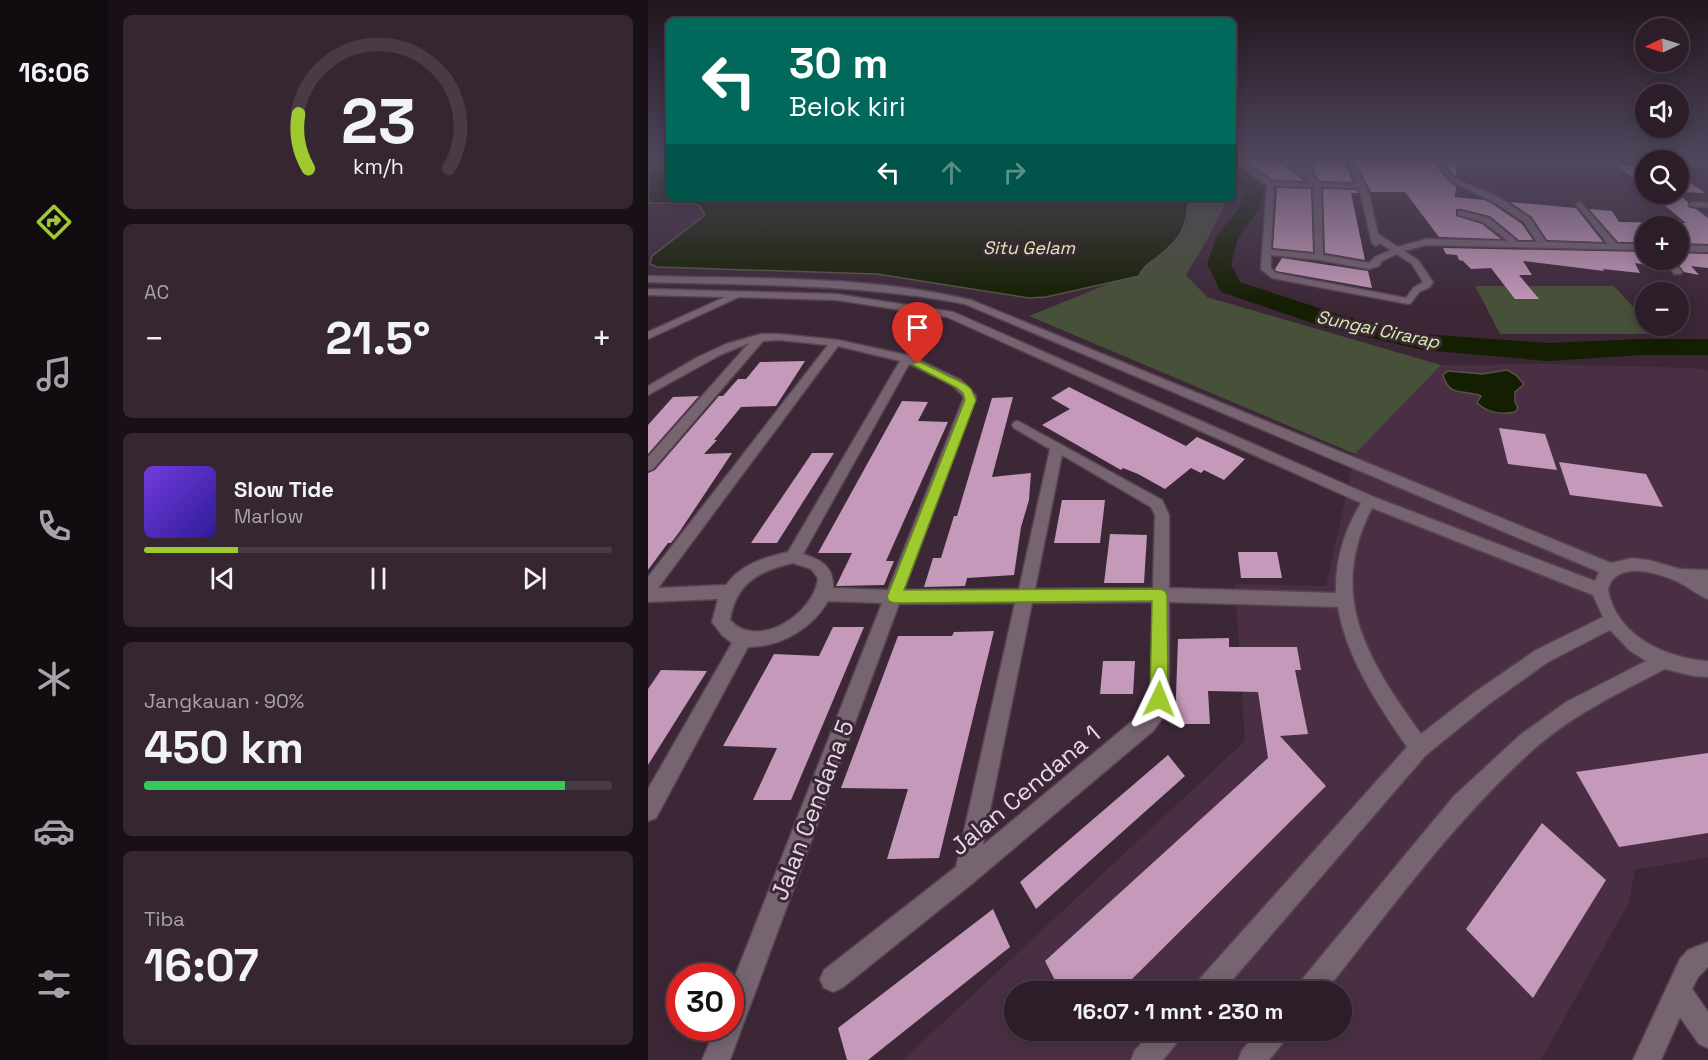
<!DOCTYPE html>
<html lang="id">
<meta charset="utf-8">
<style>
body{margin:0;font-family:"Space Grotesk",sans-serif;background:#352631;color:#f1f3f6;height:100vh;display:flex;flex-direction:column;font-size:22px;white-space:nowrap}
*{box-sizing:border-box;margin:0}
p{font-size:20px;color:#a7a2a8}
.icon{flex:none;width:33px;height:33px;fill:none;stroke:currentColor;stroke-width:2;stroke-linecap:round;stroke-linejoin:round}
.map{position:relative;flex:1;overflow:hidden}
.sheet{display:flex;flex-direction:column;gap:15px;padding:15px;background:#191017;width:540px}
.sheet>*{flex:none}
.guide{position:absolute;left:18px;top:18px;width:570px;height:183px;border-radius:9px;box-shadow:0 3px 15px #0003,0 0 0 2px #483b46;background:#00695c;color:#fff;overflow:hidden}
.needle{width:39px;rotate:266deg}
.buttons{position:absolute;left:987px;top:18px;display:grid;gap:12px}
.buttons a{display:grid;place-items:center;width:54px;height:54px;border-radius:50%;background:#2d1d29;box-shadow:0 3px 15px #0003,0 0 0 2px #483b46;font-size:30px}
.speed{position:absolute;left:18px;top:963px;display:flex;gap:12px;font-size:30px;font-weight:700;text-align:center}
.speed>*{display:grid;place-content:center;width:78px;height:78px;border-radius:50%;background:#2d1d29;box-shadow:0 3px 15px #0003,0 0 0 2px #483b46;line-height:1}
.speed .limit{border:9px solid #d22;background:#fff;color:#111}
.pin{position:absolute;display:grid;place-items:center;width:51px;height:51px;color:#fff;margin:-62px -26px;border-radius:50% 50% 50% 0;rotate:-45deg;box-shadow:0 0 6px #0007}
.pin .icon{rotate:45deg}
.me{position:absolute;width:66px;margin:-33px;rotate:2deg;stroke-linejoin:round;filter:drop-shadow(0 0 4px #0008)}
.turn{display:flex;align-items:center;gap:21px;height:126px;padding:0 24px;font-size:27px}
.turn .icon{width:78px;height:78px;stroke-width:2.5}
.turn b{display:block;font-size:42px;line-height:51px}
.lanes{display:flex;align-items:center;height:57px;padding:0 24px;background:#0003;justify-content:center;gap:30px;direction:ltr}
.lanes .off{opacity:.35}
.big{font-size:45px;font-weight:700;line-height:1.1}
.sheet .tile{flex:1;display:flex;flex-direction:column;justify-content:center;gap:9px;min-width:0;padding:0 21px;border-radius:9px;background:#352631}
.sheet .dial{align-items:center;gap:0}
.dial svg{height:156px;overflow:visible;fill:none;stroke:#483b46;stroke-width:7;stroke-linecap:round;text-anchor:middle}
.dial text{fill:#f1f3f6;stroke:none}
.song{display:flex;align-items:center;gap:18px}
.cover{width:72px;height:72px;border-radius:9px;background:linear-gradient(135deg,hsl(260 70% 55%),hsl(250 70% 35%))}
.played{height:6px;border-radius:3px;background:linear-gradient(90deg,#9eca2f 20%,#483b46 20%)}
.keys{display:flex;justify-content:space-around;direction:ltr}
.heat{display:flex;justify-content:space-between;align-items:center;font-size:33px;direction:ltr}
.charge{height:9px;border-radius:4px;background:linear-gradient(90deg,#34c759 90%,#483b46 0)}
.trip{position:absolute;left:356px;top:981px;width:348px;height:60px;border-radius:30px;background:#2d1d29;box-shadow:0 3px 15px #0003,0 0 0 2px #483b46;font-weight:700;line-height:60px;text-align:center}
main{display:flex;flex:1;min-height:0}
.menu{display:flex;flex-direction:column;width:108px;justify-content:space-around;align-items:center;background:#120c10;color:#a7a2a8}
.menu .icon{width:42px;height:42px}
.menu .on{color:#9eca2f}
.menu b{font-size:27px;color:#f1f3f6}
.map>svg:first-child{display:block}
.built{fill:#4a2f44;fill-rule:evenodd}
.green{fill:#475038}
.water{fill:#141e00;stroke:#535644;stroke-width:1.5}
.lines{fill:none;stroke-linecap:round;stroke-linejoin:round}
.river{fill:#141e00;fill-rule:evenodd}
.building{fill:#c499b9}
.minor-casing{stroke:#574352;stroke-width:3}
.minor{fill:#766471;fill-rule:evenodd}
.route{fill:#9eca2f;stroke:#67831f;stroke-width:1.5}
.labels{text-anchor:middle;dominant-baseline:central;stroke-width:6;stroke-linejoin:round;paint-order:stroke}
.far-water-label{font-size:18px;font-style:italic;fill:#d5f0a8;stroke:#3c2737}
.near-street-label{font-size:24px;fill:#e6d8e2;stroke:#3c2737}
</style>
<main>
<nav class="menu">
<b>16:06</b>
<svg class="icon on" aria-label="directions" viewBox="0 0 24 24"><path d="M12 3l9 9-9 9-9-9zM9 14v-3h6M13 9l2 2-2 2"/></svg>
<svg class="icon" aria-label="music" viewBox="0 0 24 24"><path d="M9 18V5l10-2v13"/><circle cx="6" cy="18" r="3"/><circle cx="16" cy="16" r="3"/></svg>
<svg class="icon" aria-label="phone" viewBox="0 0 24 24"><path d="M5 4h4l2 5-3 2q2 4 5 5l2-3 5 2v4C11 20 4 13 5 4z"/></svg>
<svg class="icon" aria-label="climate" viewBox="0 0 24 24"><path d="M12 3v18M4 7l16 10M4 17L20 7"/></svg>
<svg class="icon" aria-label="car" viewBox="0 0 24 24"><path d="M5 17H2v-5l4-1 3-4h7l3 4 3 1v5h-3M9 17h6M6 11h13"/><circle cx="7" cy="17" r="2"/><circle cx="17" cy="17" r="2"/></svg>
<svg class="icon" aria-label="filters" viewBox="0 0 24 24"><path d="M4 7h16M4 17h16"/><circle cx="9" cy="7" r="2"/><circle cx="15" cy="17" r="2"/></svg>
</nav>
<section class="sheet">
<div class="tile dial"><svg viewBox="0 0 100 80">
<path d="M14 69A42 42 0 1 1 86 69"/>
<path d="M14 69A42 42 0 0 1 9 41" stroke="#9eca2f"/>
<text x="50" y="56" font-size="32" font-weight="700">23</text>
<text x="50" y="72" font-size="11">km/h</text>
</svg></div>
<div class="tile"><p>AC</p>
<div class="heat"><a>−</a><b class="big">21.5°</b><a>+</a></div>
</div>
<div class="tile">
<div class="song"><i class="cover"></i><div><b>Slow Tide</b><p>Marlow</p></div></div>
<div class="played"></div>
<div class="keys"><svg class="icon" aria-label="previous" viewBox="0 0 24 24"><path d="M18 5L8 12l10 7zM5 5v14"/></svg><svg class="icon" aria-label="pause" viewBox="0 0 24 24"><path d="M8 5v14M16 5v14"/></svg><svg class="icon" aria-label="next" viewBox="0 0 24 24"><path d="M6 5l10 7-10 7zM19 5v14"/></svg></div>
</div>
<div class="tile"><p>Jangkauan · 90%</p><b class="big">450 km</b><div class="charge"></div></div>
<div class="tile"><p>Tiba</p><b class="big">16:07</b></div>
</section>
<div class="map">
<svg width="1060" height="1060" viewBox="0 0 1060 1060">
<rect width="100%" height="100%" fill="#3c2737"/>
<path class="built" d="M896,364L1046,368L1060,371V857L987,870L981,902L893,1060H255L597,741L587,584L678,586L707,454L793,365ZM366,992H693V1030H366Z"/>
<g class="green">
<polygon points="540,198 580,198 559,240 538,275 559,297 793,365 707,454 381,316 465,282 482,279 511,256 534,233 539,222"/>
<polygon points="827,286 966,286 997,320 998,326 1002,326 1010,334 852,334"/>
</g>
<g class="water">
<path d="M0,170H21V198H540C540,228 532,240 507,259C500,264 494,268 491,276L398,297L381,298L229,274L9,267L2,264L4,256L57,215L52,206L45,203H0Z"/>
<path d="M859,370L868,375L876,384L867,392V402L870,408L867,412C853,415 840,413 829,403L833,396C816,389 801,398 795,375L800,371L835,374Z"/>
</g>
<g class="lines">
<polygon class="river" points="585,164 591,165 617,188 611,209 590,238 583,264 592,282 692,315 775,334 900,343 994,339 1060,339 1060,355 994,355 900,361 775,350 676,327 573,292 559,264 568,237 591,208 598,189 585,178"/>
</g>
<g class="building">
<polygon points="593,158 626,158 656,181 626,180"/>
<polygon points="664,158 695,158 705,182 672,181 667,176"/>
<polygon points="705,158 781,158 801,182 808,186 807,197 836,200 843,203 874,224 885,240 871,240 842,216 813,209 808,209 808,216 834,224 853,239 791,237 757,192 723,192"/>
<polygon points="792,158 809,158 808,177"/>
<polygon points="969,165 998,168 998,189 986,179"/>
<polygon points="1030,174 1057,193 1033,192 1036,194 1030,194 1040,202 1040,207 1048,209 1060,218 1060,244 1030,243 1030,226 998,226 998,242 970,242 941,209 964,211 971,222 1038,223 1003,194 1030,194"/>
<polygon points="629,188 663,189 665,252 625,248"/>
<polygon points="675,189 709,190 710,193 703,193 717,260 677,253"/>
<polygon points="862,202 928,208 955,242 899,240 884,217"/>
<polygon points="795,248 998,252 998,260 1015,260 1020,269 987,263 992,273 955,269 956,271 875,261 884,275 871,275 891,299 867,299 843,268 823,269 815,261 811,260 809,255 798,254"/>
<polygon points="1030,253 1060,254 1060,268 1043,266 1051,275 1036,272 1027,260 1030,260"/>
<polygon points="634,258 720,271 724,288 628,271 627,269"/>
<polygon points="157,361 128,406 93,407 66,440 69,440 56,454 84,453 32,531 23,543 20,543 0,570 0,473 7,470 71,396 75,396 90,379 98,379 112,362"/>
<polygon points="421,387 538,446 549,437 597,459 576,480 556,470 553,473 543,468 517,489 490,474 475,468 473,470 394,425 422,409 403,398"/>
<polygon points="51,396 0,454 0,425 25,397"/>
<polygon points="365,397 344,477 383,473 381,500 373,527 366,575 319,578 317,586 276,587 285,558 293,558 306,516 309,516 344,398"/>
<polygon points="254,401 280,402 270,421 300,422 238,561 246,561 236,585 188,586 204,553 170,553"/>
<polygon points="851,428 897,434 909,470 860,464"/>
<polygon points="164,453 186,453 129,543 103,543"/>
<polygon points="911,462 998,474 1015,507 922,495"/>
<polygon points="414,500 457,500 452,543 406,543"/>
<polygon points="462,534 499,535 496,583 456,583"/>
<polygon points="590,552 629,552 634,578 593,578"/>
<polygon points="185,627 216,627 143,800 105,800 129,748 75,746 126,654 171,656"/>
<polygon points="346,631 291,858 239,859 260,789 193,788 250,636 304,636 306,632"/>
<polygon points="581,638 581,647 649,647 653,670 647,670 660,734 632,736 678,786 471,992 413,992 397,961 620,758 610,692 560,691 562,724 527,724 530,639"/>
<polygon points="455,661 487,661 485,694 452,694"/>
<polygon points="13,670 59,671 0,765 0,689"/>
<polygon points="1060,753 1060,833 971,847 928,772"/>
<polygon points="520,755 537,776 388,909 372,882"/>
<polygon points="894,823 958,880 885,998 818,929"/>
<polygon points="345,909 362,947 220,1060 199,1060 190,1028"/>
</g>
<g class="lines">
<defs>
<g id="minor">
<path d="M585,158H589L625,182L663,183L628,158H635L658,172L656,158H662L665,177L671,183L709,184L697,158H703L721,194L730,234L750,247L778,239L860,241L835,222L810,215V211H813L841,218L870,242H889L876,222L844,201L803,181L783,158H789L807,179L850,197L882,218L898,242L960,244L928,204L932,202L969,244H998V250L778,245L756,251L770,260L785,282L782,287L771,292L763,303L760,304L624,278L613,269L619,185L585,161ZM626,186L665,187L667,254L623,250ZM673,187L711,188L724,243L728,246L732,243L743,250L727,257L721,263L675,255ZM749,254L764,264L775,282L765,288L758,298L627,273L623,268V255L671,260L721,269L731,266L734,261Z"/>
<polygon points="820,158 835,158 871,165 868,167"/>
<polygon points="993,162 998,162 998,166 991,165"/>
<polygon points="1030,162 1059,162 1060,166 1030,166"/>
<polygon points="1045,202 1060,203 1060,207 1042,206 1041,204"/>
<polygon points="1030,245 1060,246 1060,252 1030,251"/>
<polygon points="1017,260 1025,260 1034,272 1032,274 1026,274"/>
<path d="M0,276C107,279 218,275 323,300L963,563L984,558L1001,560L1032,569L1060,570V599C1049,595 1041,587 1030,582C1011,573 967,559 960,590C969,636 1017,658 1060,661V677L1045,676L1017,669C971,693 924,715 885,750C806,821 743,909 677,992H647L651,983L806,796L872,735L918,702L998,661L981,650L962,630L900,662L841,704L778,755L574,992H544L548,983L759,747C730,705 698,657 690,607L521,602V690L518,713L505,731L326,882L194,988L185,992L176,988L172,979L176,970L308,867L367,603L251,604L82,1060H54L68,1028H82V989L234,603L180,601C164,629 132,647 100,647L8,818L0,821V789L84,643L74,635L64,622L70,599L0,602V577L180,345L131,340L115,341L5,469L0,471V457L101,343L72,355L0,395V386L50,357L78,344L113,334H131L190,340L263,356L313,380L328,396L256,590L371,589L402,449L366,428L364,425L366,422L370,421L514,500L521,515V588L688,593C687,560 696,531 713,503L299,317L188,300L91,297L0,339V332L77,297L0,295V289L188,294L305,312L726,497L947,581L951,572L317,304C212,284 106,285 0,282ZM190,346L252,361L140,552C117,557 92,565 78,585L10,588ZM261,364L304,385L316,397L240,590L185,588C186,566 173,560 155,554ZM414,455L503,507L507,515L505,588L387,589ZM724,508L945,595L955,617L888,650L827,692L773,734C721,661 678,597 724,508ZM145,563L163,569L170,578C167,613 110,651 82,620C88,583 111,571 145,563ZM505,602L503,690L499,709L335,845L384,603Z"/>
<polygon points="1060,942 1060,967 1050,977 1044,989 1060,1012 1060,1048 1051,1044 1032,1017 1013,1060 985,1060 1032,959 1040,950"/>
<polygon points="505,1030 536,1030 532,1039 515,1060 483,1060 487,1050"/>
<polygon points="611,1030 642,1030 638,1039 621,1060 590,1060 594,1050"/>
</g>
</defs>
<use href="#minor" class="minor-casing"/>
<use href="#minor" class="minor"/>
</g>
<linearGradient id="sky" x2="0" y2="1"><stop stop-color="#21151e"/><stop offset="0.52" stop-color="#50475e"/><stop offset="1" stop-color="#50475e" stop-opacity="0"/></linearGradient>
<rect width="1060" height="306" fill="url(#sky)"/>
<polygon class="route" points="270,361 317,384 323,389 328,400 256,590 512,589 517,591 519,595 520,699 517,705 511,707 505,705 502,699 504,601 246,603 241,601 239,597 317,400 315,393 309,388 267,366 265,364"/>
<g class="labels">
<g class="far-water-label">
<text x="381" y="247">Situ Gelam</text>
<text transform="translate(730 329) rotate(12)">Sungai Cirarap</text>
</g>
<g class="near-street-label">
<text transform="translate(377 790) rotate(-40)">Jalan Cendana 1</text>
<text transform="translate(164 810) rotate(-69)">Jalan Cendana 5</text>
</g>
</g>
</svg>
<div class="buttons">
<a><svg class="needle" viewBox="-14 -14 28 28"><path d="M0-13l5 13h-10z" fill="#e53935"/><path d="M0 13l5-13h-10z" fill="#a7a2a8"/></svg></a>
<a><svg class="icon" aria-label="sound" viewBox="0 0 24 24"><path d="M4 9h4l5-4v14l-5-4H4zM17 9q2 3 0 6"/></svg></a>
<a><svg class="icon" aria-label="search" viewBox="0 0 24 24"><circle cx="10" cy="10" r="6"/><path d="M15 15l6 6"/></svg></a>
<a>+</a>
<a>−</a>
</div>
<div class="speed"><div class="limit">30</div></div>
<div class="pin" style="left:270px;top:364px;background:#d93025"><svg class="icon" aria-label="arrive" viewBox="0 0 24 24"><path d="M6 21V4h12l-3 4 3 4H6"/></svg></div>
<svg class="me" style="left:511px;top:699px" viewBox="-20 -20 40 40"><path d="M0-17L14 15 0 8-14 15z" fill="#9eca2f" stroke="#fff" stroke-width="4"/></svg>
<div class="trip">16:07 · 1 mnt · 230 m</div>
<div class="guide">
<div class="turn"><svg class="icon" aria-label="left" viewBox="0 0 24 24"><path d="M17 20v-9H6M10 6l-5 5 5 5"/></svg><div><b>30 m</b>Belok kiri</div></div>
<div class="lanes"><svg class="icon" aria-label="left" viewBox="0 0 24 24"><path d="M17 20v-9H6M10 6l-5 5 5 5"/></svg><svg class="icon off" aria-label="ahead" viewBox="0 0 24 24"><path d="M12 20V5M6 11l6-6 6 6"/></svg><svg class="icon off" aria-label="right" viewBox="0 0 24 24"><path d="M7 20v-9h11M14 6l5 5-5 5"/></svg></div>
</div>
</div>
</main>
